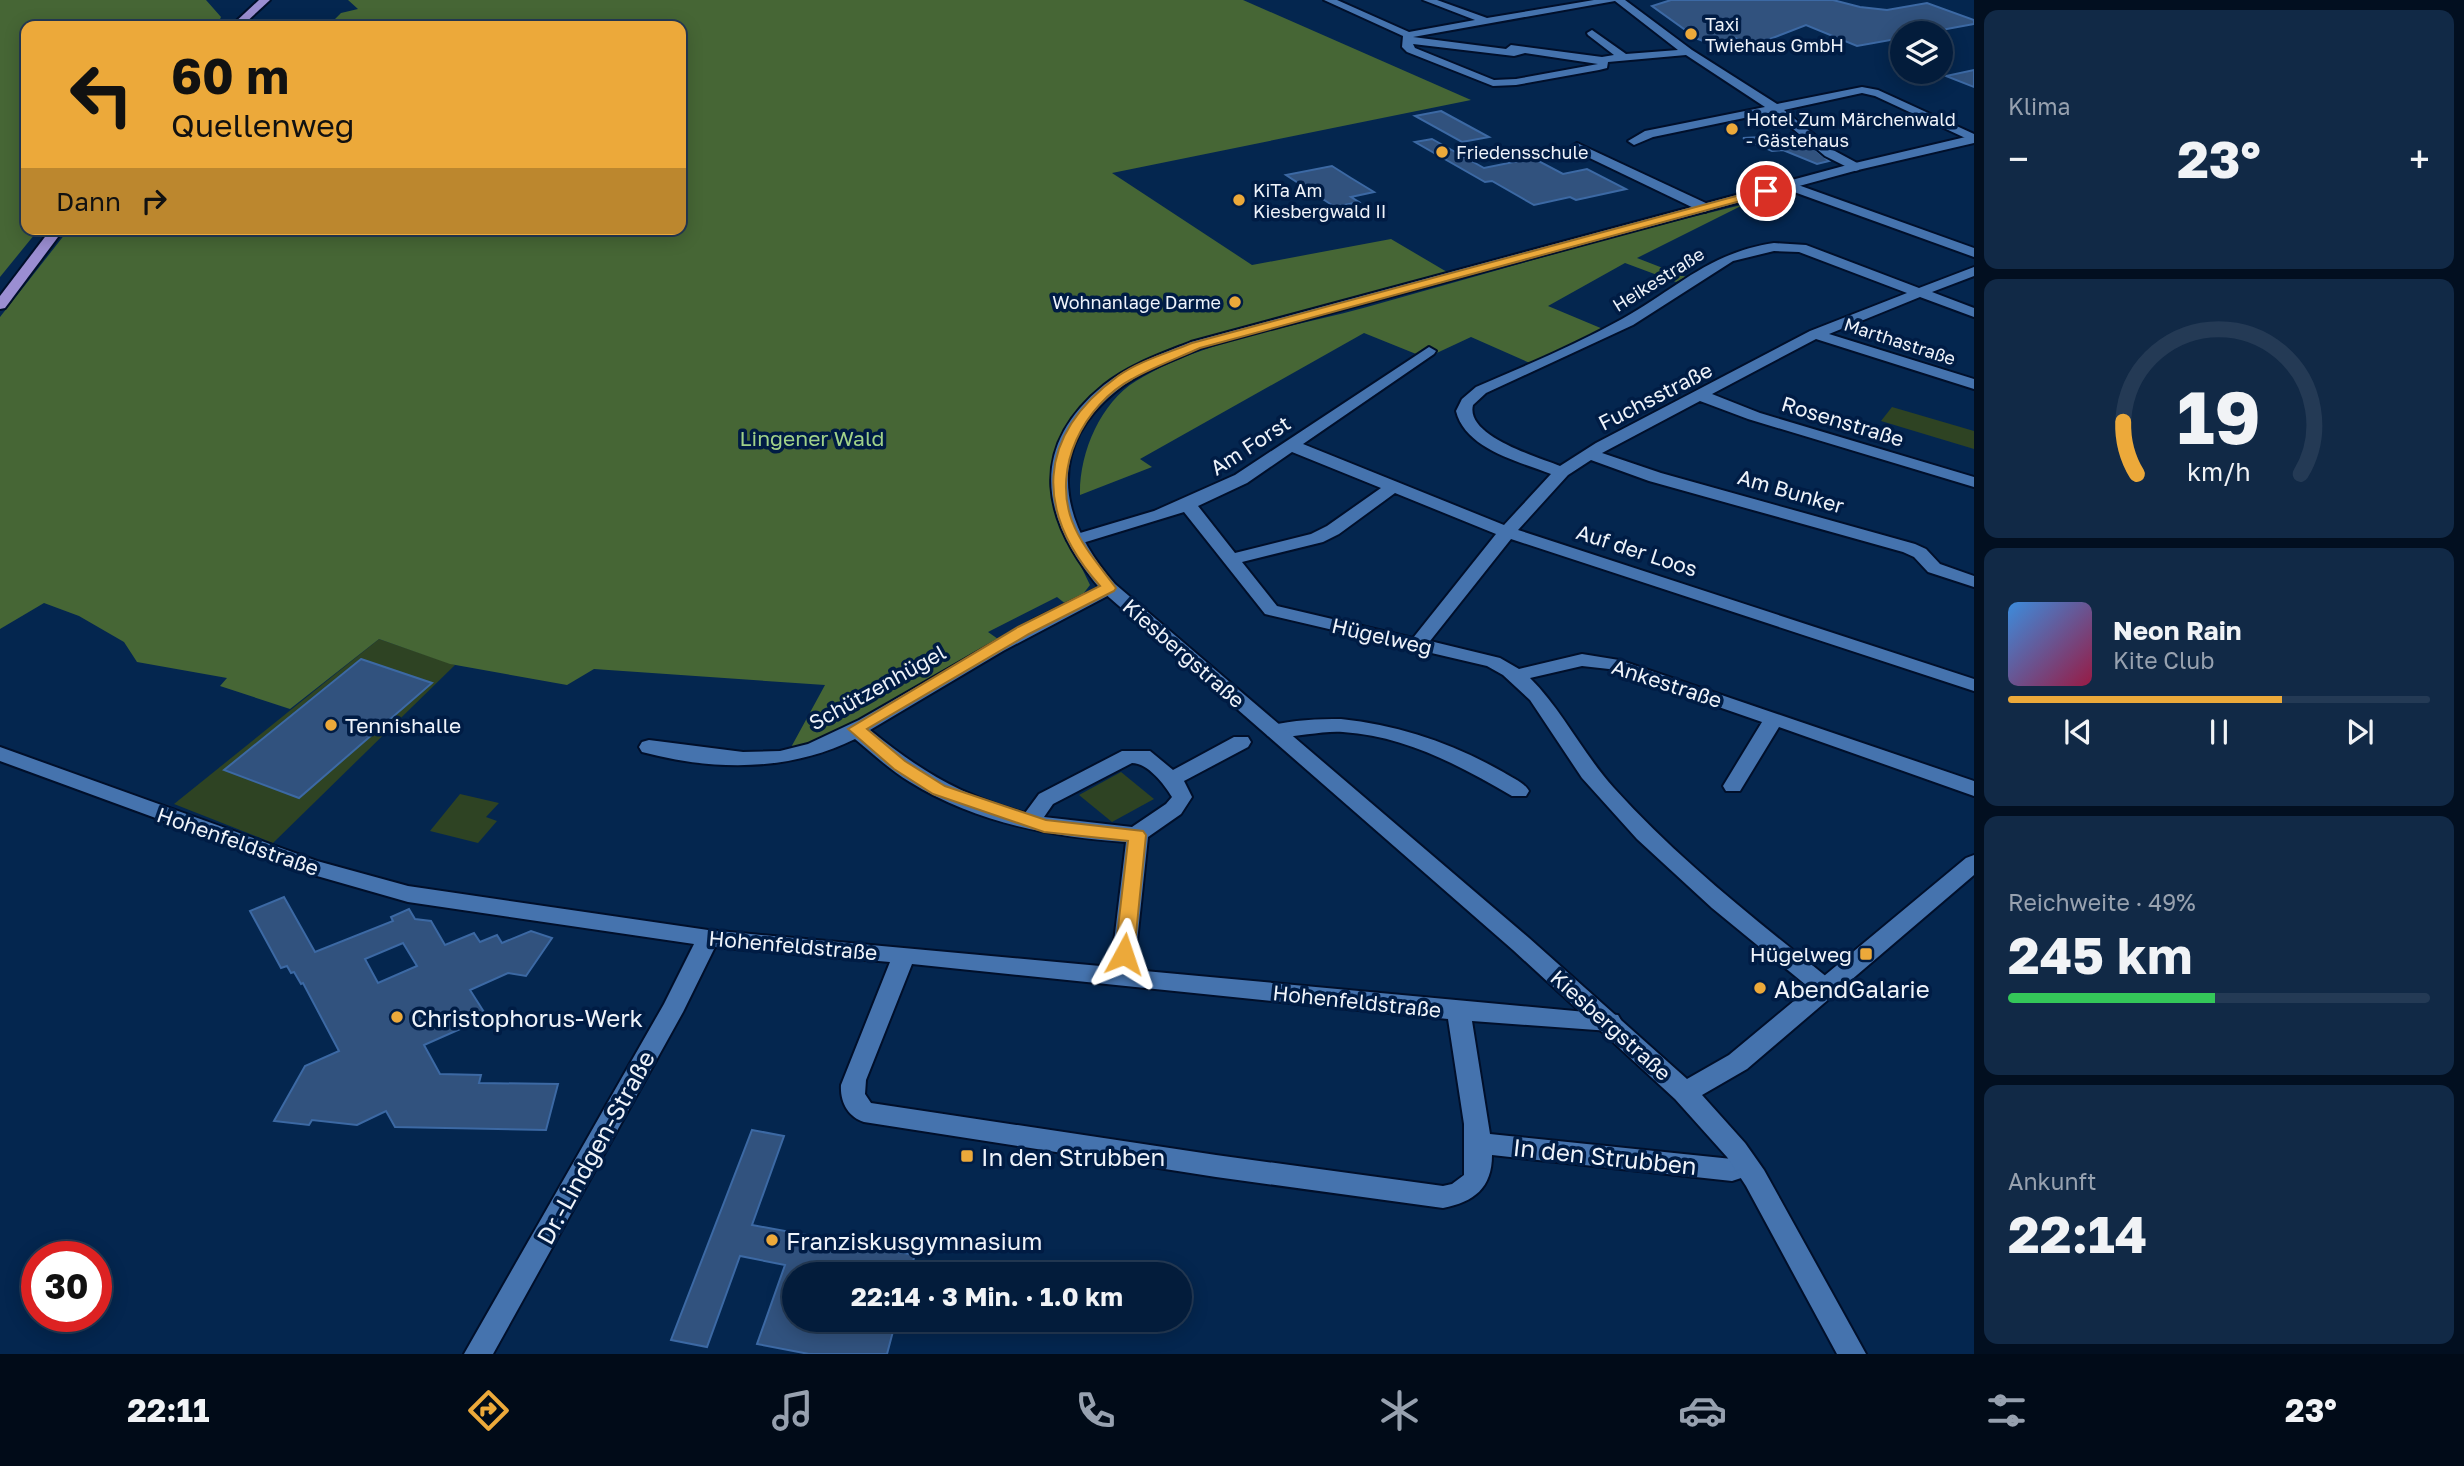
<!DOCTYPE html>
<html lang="de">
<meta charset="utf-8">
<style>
body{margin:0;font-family:"Golos Text",sans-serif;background:#112946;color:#f1f3f6;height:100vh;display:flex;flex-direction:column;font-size:26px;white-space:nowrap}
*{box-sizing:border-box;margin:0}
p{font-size:23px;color:#97a1af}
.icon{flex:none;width:38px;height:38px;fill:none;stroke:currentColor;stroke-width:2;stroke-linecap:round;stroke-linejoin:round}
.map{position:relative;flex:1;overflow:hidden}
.side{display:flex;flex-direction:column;gap:10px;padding:10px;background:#020f20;width:490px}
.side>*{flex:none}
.guide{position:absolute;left:21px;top:21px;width:665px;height:214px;border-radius:14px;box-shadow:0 4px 18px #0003,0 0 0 2px #243a55;background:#eca93a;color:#111;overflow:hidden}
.buttons{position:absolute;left:1890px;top:21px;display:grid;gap:14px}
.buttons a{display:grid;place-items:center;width:63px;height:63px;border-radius:50%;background:#031c3b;box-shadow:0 4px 18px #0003,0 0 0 2px #243a55;font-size:35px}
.speed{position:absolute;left:21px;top:1241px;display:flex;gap:14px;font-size:35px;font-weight:700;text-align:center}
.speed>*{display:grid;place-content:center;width:91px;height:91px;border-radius:50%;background:#031c3b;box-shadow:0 4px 18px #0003,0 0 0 2px #243a55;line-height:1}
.speed .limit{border:10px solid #d22;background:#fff;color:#111}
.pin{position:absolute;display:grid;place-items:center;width:60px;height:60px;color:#fff;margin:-30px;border:4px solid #fff;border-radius:50%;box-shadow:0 2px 7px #0007}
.me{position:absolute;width:77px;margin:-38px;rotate:5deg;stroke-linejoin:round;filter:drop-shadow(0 0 5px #0008)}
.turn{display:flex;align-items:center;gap:24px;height:147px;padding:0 35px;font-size:32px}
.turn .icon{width:91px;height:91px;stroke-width:2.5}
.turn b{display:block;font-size:49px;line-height:60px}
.then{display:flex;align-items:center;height:66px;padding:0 35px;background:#0003;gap:14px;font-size:26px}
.big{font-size:52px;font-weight:700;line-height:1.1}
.side .tile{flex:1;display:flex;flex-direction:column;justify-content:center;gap:10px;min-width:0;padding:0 24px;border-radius:14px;background:#112946}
.side .dial{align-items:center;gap:0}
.dial svg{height:182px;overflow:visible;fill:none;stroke:#243a55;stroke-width:7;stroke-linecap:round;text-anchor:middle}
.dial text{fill:#f1f3f6;stroke:none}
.song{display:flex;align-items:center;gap:21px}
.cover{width:84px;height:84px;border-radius:10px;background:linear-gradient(135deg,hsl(210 70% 55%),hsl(340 70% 35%))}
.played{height:7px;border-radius:4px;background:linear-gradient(90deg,#eca93a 65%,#243a55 65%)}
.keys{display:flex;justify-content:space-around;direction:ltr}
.heat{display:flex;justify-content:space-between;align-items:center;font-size:38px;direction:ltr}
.charge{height:10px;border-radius:5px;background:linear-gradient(90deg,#34c759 49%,#243a55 0)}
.trip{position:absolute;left:782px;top:1262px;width:410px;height:70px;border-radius:35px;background:#031c3b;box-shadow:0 4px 18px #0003,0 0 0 2px #243a55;font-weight:700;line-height:70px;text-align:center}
.tabs{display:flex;height:112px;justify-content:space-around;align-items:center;background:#010b18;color:#97a1af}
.tabs .icon{width:49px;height:49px}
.tabs .active{color:#eca93a}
.tabs b{font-size:32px;color:#f1f3f6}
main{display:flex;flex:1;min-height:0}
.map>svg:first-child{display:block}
.green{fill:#2e4323}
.forest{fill:#466635}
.building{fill:#31527e;stroke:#3c69a4;stroke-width:2;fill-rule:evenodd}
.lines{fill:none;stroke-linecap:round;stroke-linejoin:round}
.minor-casing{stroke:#000f2a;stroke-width:4}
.tertiary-casing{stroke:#000f2a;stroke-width:4}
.primary-casing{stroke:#000f2a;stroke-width:4}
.minor{fill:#4573ae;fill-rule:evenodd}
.tertiary{fill:#4573ae;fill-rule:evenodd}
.primary{fill:#9b8ed2;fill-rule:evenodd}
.route{fill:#eca93a;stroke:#996e26;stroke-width:2}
.poi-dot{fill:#eca93a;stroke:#001c44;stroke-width:2.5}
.labels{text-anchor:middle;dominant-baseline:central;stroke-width:7;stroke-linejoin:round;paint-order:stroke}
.far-poi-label{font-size:18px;fill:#eef3fa;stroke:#001c44;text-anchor:start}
.far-street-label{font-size:18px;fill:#eef3fa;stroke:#001c44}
.street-label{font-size:21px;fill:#eef3fa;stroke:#001c44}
.park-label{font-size:21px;fill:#a1d288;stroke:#001c44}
.poi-label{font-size:21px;fill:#eef3fa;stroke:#001c44;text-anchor:start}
.near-poi-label{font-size:24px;fill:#eef3fa;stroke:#001c44;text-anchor:start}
.near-street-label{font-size:24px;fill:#eef3fa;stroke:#001c44}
</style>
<main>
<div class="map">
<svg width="1974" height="1354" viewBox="0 0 1974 1354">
<rect width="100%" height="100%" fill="#04264f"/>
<g class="green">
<polygon points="1892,407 1974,431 1974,449 1881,421"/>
<polygon points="379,639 455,665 273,843 174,804"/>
<polygon points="1121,772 1154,799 1112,822 1079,795"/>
<polygon points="460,794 499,803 486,817 497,821 478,843 430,831"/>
</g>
<g class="forest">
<polygon points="0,0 206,0 221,17 217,26 26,26 26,229 39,229 0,277"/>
<polygon points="348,0 1243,0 1471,100 1112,173 1252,265 1391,239 1447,272 1189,342 1150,358 1120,375 1079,420 1056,504 1060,523 1090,585 1080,598 1067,605 1057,597 988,632 998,639 875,716 816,746 789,751 825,685 594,669 567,685 450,664 379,639 290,709 220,686 227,678 137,662 124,642 79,616 44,603 0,629 0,317 69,229 681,229 681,26 328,26 341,13 358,9"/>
<path d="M1745,204L1637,258L1686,277L1676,282L1625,263L1548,306L1603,329L1532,364L1471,337L1426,358L1364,333L1140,459L1152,467L1080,495C1079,454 1100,403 1136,381C1204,339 1291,328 1367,307C1493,272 1618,234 1745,204Z"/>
</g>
<g class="building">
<polygon points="1671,0 1833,0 1860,7 1887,10 1927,3 1974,20 1974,24 1925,33 1902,33 1902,38 1857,46 1806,25 1770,39 1748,43 1735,38 1709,43 1698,39 1652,6"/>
<polygon points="1974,70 1974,87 1946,76"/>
<polygon points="1441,111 1489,137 1462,142 1415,116"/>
<polygon points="1797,135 1829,161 1817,164 1783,150 1772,151 1743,138"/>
<polygon points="1432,139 1484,168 1533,158 1563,174 1587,169 1626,189 1576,200 1570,197 1534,205 1492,181 1485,182 1415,142"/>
<polygon points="1332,166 1351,178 1374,192 1351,197 1359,202 1335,207 1286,175"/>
<polygon points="361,659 432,683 299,798 224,770"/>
<path d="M284,897L315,952L393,921L391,917L409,909L415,919L431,921L445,945L474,933L480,942L497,935L502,943L531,931L552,938L526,976L508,973L470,990L484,1012L464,1021L467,1026L424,1045L440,1074L481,1075L479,1083L558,1084L546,1130L395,1127L386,1111L357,1125L312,1120L309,1125L274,1121L305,1066L339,1051L303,983L301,984L294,972L291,973L287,966L281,968L250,911ZM403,943L417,966L378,983L365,959Z"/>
<polygon points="752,1130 784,1136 752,1225 915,1255 909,1274 794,1274 794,1320 815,1320 849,1326 851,1320 896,1320 887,1354 809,1354 757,1344 785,1265 740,1256 707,1347 671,1340"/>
</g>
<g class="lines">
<defs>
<g id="minor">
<path d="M1324,0H1337L1409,32L1475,20L1423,0H1437L1487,18L1594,0H1625L1692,50L1777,104L1862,87L1878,90L1974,134V142L1875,96L1862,93L1784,110L1833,150L1859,164V170L1855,171L1825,156L1773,112L1653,137L1634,145L1628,141L1645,131L1765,107L1686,55L1608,62L1607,68L1599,70L1516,85L1493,86L1407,52L1402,47L1403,36ZM1615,1L1678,50L1626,54L1592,30L1587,33L1588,35L1614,55L1602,57L1511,45L1506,49L1413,37ZM1413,44L1514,56L1525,53L1598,64L1516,79L1494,80L1415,48Z"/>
<polygon points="1577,143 1710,205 1711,208 1705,212 1700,211 1573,150 1571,147"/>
<polygon points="1787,181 1974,248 1974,257 1783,188 1781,185"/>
<path d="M1774,243L1806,245L1919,288L1974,267V276L1932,292L1974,308V317L1920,297L1829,334L1974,379V389L1816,339L1712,394L1760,413L1974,477V487L1748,419L1700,401L1602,453L1661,473L1915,544L1926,549L1940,564L1974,576V587L1928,572L1914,557L1903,552L1649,481L1591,460L1568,475L1518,530L1974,679V691L1511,539L1430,641L1500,658L1519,669L1582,654L1619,660L1974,781V796L1779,727L1740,791H1726L1723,786L1762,722L1609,669L1582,666L1530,678C1563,711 1583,754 1614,788C1680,861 1757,921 1833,982L1837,988L1833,994L1825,997L1817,994L1712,908L1637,839L1582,778L1530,700L1503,675L1487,666L1265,614L1184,512L1076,545L1067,540L1070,536L1154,511L1235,475L1429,347L1436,351L1434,354L1303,444L1504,525L1551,474C1520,462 1465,449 1456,411L1462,399L1476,387C1525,366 1575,345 1622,319C1678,288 1708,253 1774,243ZM1774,251L1799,252L1907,293L1810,331L1596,443L1560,466C1538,457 1465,436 1473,405L1486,393L1633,325L1733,261ZM1292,452L1381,488L1327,526L1311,534L1235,553L1198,506L1247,483ZM1395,493L1496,534L1413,638L1277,606L1242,562L1323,542L1339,534Z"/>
<path d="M1109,583L1118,588L1115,592L1003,651L870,730C920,771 962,796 1025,813L1039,794L1122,751H1150L1173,770L1234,737H1248L1251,742L1248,747L1184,781L1192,797L1181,814L1148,837L1134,970L1618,1015L1622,1022L1618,1029L1610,1031L1472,1021L1490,1134L1732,1159L1741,1162L1745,1170L1741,1178L1732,1181L1492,1155C1492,1188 1474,1202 1443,1208L1216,1177L864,1122C848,1117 840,1102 841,1085L890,962L715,947L683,1012L493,1354H464L664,1004L694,944L408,902L303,872L0,761V747L317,861L408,886L708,930L1111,967L1126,842C1051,837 974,822 910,782C890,770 873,754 855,739C788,772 714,771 642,752L639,747L642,742L649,740L743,752L780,751L808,744L859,720L1035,619ZM1132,763C1148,763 1164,784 1172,797L1166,804L1132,827L1044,817L1053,804ZM912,964L1448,1019L1464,1124V1175L1452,1184L1443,1186L1216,1155L871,1103L865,1094L866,1080Z"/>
<path d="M1341,719C1399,725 1452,743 1503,772C1512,778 1524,782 1529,791L1526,796H1512C1459,765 1405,736 1343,732C1321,730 1286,740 1268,736L1265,731L1268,726C1292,720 1317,719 1341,719Z"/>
</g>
<path id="tertiary" d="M1974,135V143L1858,170L1201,348C1172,361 1140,371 1115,392C1044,450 1061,523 1115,584L1529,938L1687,1079L1729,1055L1966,858L1974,855V875L1747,1069L1702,1095L1745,1143L1764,1170L1866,1354H1837L1746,1186L1727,1157L1675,1099L1513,950L1103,592C1043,523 1025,449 1104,385C1129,365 1161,354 1191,342L1851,164Z"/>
<g id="primary">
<polygon points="259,0 270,0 242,26 231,26"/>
<polygon points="51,229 64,229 5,308 0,309 0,296"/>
</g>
</defs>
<use href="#minor" class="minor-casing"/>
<use href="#tertiary" class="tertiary-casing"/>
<use href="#primary" class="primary-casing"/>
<use href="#minor" class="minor"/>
<use href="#tertiary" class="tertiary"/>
<use href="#primary" class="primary"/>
</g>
<path class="route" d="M1766,188L1771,191L1770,193L1200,348C1178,358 1153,367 1132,379C1084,405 1052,467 1072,521C1082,547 1100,566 1116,588L1114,591L1029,634L867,729L905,761L945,786L1046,820L1143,831L1146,835L1134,954L1131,959H1118L1115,954L1128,841L1044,832L933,794L894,769L848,729L1018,627L1100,586C1035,512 1035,437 1118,376C1139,361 1168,353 1192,343Z"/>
<g class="poi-dot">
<circle cx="1691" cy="34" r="7"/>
<circle cx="1732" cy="129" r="7"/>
<circle cx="1442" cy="152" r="7"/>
<circle cx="1239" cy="200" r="7"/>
<circle cx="1235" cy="302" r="7"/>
<circle cx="331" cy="725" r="7"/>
<rect x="1859" y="947" width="14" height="14" rx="3.5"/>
<circle cx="1760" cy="988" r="7"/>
<circle cx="397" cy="1017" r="7"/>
<rect x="960" y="1149" width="14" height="14" rx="3.5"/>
<circle cx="772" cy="1240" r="7"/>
</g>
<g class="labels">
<g class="far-poi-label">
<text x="1705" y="24">Taxi<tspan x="1705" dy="21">Twiehaus GmbH</tspan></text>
<text x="1746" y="119">Hotel Zum Märchenwald<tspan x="1746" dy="21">- Gästehaus</tspan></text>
<text x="1456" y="152">Friedensschule</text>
<text x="1253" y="190">KiTa Am<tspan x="1253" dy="21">Kiesbergwald II</tspan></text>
<text x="1221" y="302" text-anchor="end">Wohnanlage Darme</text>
</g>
<g class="far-street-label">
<text transform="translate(1658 279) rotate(-32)">Heikestraße</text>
<text transform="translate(1900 341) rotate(18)">Marthastraße</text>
</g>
<g class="street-label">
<text transform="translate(1655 396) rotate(-27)">Fuchsstraße</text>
<text transform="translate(1843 421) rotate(17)">Rosenstraße</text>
<text transform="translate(1250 445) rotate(-33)">Am Forst</text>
<text transform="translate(1791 491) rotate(16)">Am Bunker</text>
<text transform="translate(1637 550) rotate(18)">Auf der Loos</text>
<text transform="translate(1382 636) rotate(13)">Hügelweg</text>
<text transform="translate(1184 653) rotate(41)">Kiesbergstraße</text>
<text transform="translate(1667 683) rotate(18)">Ankestraße</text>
<text transform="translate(877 687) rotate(-29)">Schützenhügel</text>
<text transform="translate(238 841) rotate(19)">Hohenfeldstraße</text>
<text transform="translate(793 945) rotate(5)">Hohenfeldstraße</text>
<text transform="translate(1357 1001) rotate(6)">Hohenfeldstraße</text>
<text transform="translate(1611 1025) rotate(42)">Kiesbergstraße</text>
</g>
<g class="park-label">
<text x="812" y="438">Lingener Wald</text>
</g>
<g class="poi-label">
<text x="345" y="725">Tennishalle</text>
<text x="1852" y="954" text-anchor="end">Hügelweg</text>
</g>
<g class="near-poi-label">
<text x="1774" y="988">AbendGalarie</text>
<text x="411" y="1017">Christophorus-Werk</text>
<text x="981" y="1156">In den Strubben</text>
<text x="786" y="1240">Franziskusgymnasium</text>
</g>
<g class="near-street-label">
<text transform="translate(595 1147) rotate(-61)">Dr.-Lindgen-Straße</text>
<text transform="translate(1605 1156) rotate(6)">In den Strubben</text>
</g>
</g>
</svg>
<div class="buttons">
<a><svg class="icon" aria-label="layers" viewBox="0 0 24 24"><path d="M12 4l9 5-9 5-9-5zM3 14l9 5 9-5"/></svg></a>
</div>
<div class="speed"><div class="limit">30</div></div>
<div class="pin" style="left:1766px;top:191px;background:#d93025"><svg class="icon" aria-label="arrive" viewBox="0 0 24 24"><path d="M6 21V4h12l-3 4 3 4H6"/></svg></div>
<svg class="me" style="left:1124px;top:954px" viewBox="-20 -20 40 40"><path d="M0-17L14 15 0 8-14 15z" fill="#eca93a" stroke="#fff" stroke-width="4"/></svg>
<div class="trip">22:14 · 3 Min. · 1.0 km</div>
<div class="guide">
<div class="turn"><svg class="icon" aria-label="left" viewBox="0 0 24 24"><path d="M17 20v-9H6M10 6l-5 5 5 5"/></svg><div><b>60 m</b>Quellenweg</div></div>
<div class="then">Dann<svg class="icon" aria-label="right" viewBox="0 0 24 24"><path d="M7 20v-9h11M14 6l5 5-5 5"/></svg></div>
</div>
</div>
<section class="side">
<div class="tile"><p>Klima</p>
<div class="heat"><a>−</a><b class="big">23°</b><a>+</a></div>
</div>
<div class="tile dial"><svg viewBox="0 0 100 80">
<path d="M14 69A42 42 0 1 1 86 69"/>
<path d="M14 69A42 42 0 0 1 8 46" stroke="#eca93a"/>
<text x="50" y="56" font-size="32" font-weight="700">19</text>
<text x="50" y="72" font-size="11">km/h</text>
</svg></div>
<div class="tile">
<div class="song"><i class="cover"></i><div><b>Neon Rain</b><p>Kite Club</p></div></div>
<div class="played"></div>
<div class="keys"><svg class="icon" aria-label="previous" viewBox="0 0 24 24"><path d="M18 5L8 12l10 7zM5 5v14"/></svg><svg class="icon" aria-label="pause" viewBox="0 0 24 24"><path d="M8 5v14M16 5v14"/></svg><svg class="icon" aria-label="next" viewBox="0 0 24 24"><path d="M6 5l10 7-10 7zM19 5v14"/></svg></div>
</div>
<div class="tile"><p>Reichweite · 49%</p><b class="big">245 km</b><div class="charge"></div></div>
<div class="tile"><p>Ankunft</p><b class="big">22:14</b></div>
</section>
</main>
<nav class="tabs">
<b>22:11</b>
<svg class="icon active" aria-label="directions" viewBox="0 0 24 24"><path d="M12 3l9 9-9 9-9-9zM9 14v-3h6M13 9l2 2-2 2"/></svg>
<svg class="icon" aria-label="music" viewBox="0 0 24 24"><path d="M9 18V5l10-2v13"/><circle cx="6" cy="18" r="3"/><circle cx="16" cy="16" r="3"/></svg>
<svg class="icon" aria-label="phone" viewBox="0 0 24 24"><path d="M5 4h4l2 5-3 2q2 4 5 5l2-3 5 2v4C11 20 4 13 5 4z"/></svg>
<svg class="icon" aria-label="climate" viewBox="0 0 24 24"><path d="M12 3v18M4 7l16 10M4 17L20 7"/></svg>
<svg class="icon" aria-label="car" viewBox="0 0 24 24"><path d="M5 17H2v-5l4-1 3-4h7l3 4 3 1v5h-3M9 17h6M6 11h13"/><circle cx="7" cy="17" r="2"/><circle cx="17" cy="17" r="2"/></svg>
<svg class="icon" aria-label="filters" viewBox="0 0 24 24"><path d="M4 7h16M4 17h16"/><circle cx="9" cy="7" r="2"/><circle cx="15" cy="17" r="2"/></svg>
<b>23°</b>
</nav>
